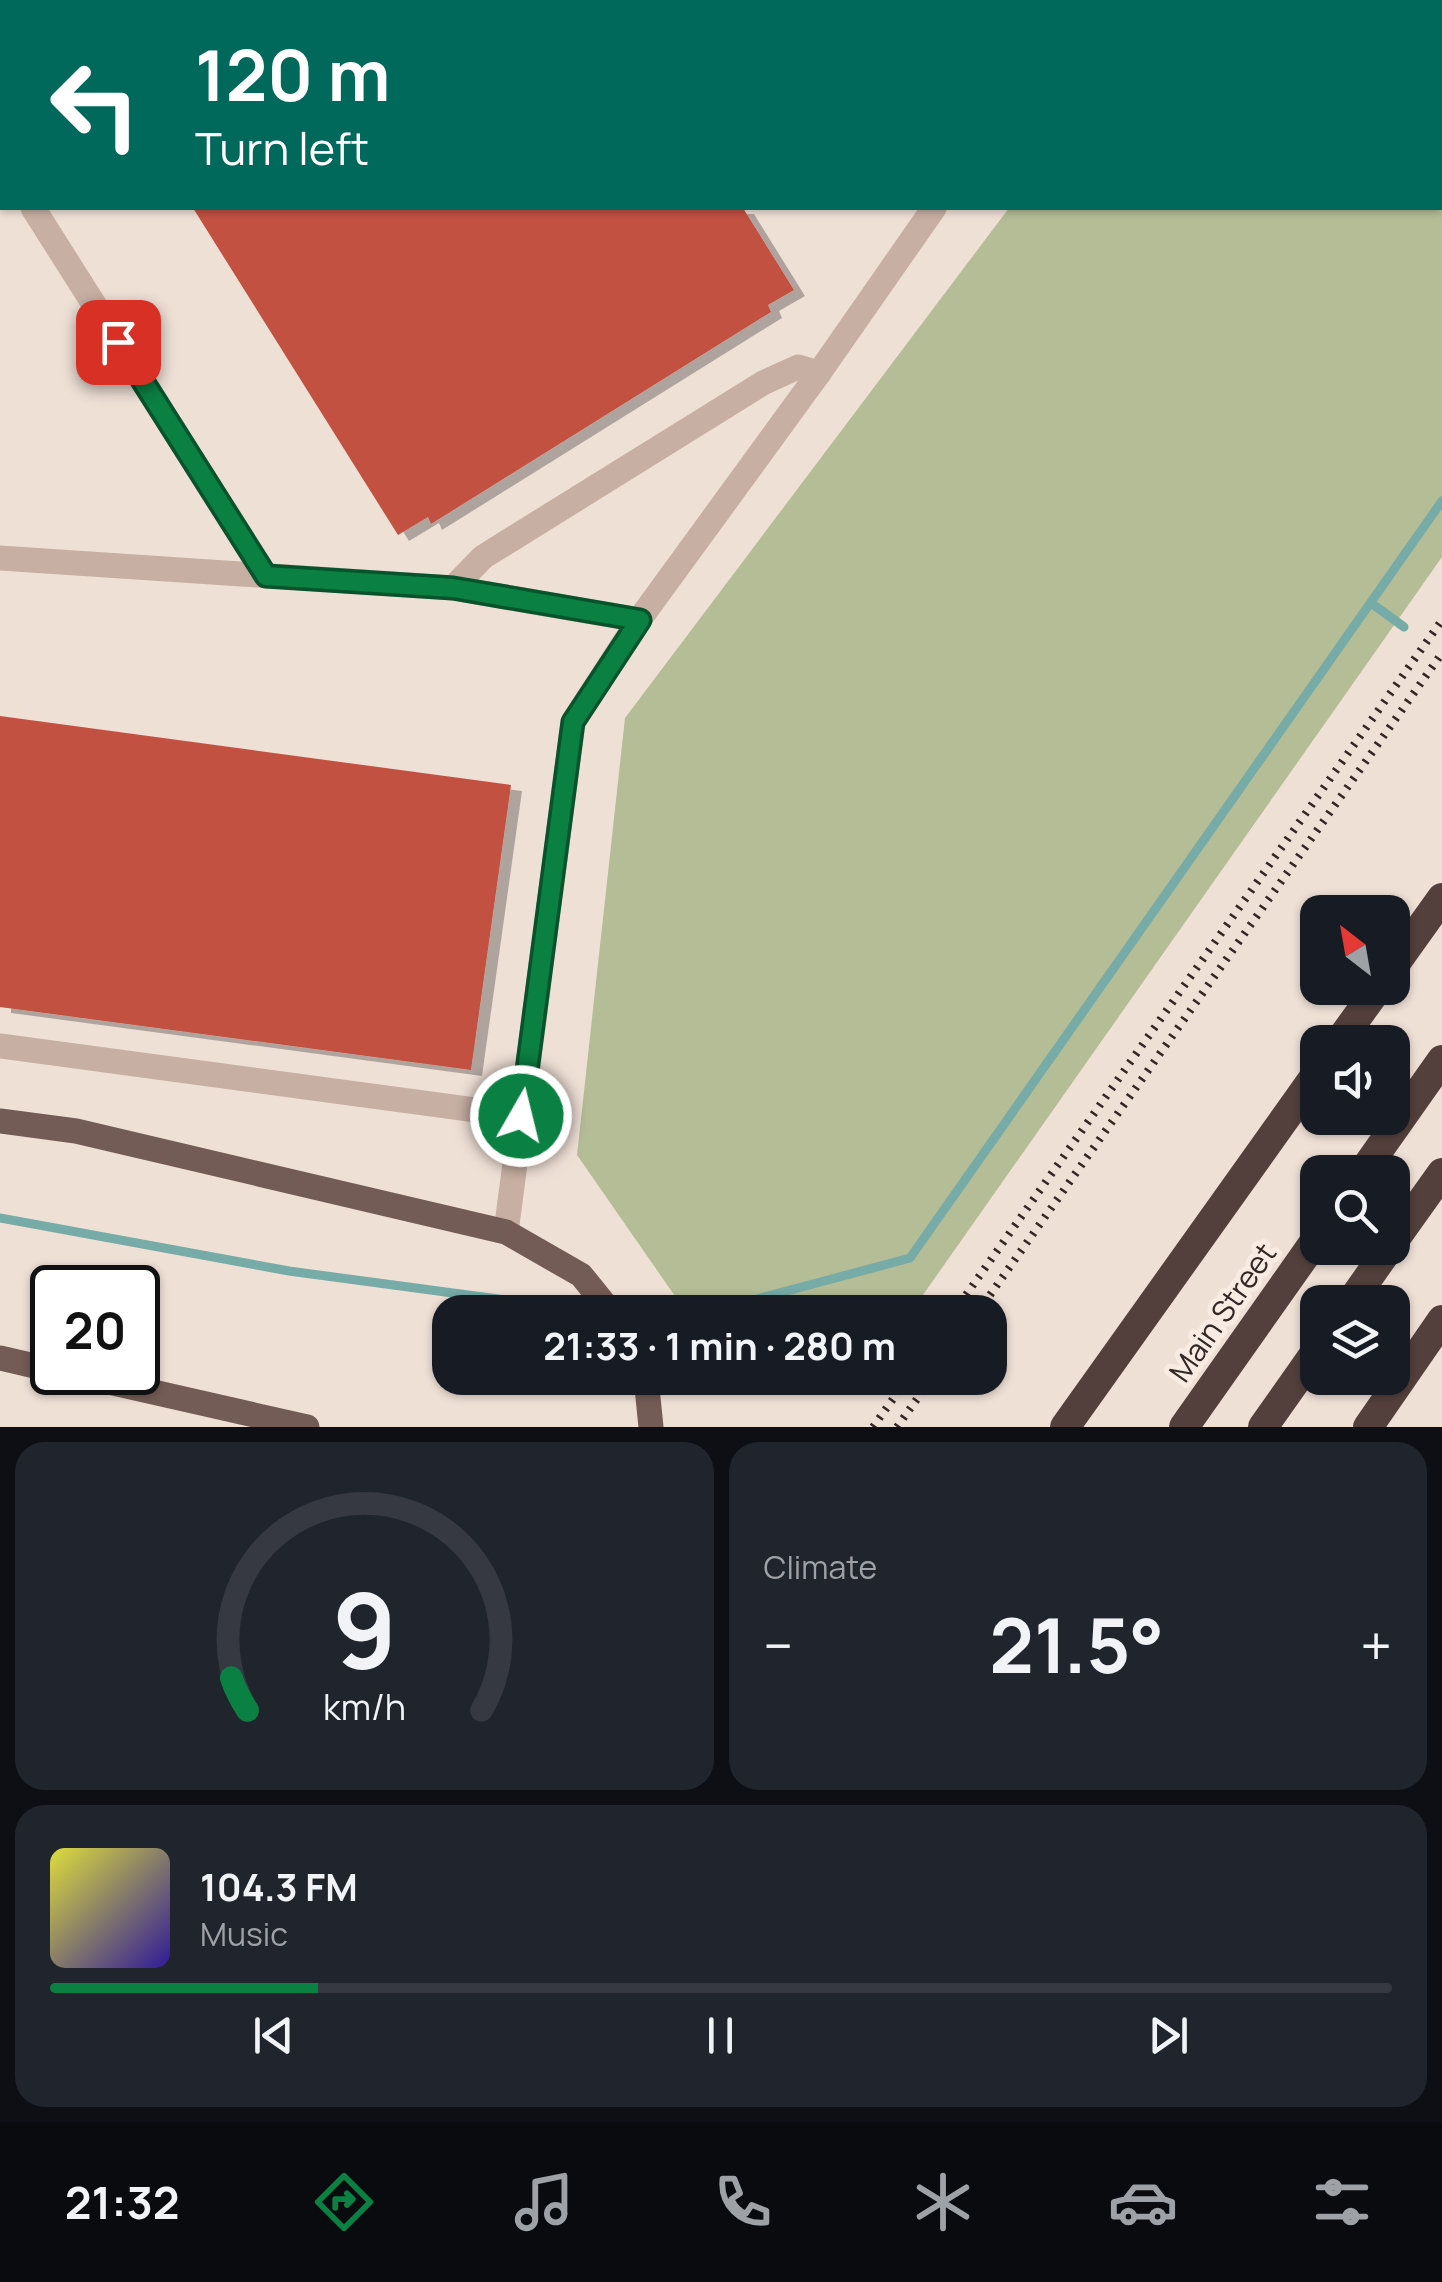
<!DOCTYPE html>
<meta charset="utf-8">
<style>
body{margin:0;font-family:Manrope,sans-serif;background:#20242c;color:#f1f3f6;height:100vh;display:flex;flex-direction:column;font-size:38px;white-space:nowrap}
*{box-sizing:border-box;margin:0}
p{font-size:32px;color:#9ea1a6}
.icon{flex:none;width:55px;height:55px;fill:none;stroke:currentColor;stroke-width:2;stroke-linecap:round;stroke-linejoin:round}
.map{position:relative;height:1427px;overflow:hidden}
.panel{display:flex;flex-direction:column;gap:15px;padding:15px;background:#0d0f14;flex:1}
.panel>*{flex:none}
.banner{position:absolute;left:0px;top:0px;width:1442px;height:210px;box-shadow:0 2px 8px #0004;background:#00695c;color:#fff;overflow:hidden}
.needle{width:65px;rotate:329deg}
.fabs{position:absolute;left:1300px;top:895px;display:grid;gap:20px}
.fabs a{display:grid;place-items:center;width:110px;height:110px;border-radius:20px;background:#171b24;box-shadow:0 2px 8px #0004;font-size:50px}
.speed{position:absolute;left:30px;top:1265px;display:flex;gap:20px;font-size:50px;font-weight:700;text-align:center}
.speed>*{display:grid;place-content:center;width:130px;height:130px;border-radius:50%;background:#171b24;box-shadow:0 2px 8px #0004;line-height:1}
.speed .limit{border:5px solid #111;border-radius:15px;background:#fff;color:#111}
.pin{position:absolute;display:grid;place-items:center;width:85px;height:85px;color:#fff;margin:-42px;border-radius:20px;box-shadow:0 5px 15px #0006}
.me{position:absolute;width:110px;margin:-55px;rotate:8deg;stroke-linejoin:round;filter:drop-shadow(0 0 8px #0008)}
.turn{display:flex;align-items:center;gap:35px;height:210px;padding:0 30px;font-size:45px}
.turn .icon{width:130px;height:130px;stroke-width:2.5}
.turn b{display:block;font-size:70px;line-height:85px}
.big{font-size:75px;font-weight:700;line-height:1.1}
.panel .tile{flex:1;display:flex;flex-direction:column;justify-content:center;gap:15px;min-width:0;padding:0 35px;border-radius:30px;background:#20242c}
.panel .dial{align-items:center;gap:0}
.dial svg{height:260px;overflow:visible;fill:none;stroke:#363941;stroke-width:7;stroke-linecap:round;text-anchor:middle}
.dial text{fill:#f1f3f6;stroke:none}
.song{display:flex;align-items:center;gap:30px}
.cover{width:120px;height:120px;border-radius:15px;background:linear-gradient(135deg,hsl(60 70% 55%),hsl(250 70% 35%))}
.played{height:10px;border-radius:5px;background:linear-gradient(90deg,#0b8043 20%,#363941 20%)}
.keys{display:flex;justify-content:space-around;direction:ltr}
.heat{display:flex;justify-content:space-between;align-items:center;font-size:55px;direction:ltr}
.panel .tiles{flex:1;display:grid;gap:15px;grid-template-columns:1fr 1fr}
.tile:last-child{grid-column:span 2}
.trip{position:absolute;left:432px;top:1295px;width:575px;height:100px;border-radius:30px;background:#171b24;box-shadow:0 2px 8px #0004;font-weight:700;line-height:100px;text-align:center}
.tab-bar{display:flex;height:160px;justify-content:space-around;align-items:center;background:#090b0e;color:#9ea1a6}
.tab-bar .icon{width:70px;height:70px}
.tab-bar .current{color:#0b8043}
.tab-bar b{font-size:45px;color:#f1f3f6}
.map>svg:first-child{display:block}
.green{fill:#b5bd97}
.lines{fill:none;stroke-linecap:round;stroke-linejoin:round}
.stream{stroke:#77aba7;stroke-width:9}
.building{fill:#c25142;filter:url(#shadow)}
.minor{stroke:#c7afa3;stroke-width:25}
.major{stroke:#745c56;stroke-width:25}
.highway{stroke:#53403c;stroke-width:30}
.rail{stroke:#322725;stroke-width:8;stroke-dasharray:2.5 8;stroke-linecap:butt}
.route-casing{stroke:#07532c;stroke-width:25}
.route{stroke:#0b8043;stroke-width:18}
.labels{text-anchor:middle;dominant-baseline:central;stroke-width:10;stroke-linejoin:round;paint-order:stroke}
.street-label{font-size:30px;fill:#322725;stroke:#f8ebe2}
</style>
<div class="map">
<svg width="1442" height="1427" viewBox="0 0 1442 1427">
<defs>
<filter id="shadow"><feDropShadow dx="11" dy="6" stdDeviation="0" flood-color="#0004"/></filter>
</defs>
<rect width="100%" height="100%" fill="#efe0d6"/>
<g class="green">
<polygon points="1165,0 1442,0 1442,557 911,1312 686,1312 577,1155 625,718 1009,208 1440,208 1440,2 1163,2"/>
<polygon points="810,1378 865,1378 854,1393"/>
</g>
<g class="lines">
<g class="stream">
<polyline points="1371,603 1404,627"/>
<polyline points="0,1218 289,1271 550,1306 575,1305"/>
<polyline points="643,1302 746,1302 910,1258 1442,501"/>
</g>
</g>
<g class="building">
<polygon points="193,208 743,208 794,290 768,305 771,312 431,524 428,517 398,535"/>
<polygon points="0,716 511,785 471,1070 0,1007"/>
</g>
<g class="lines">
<g class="minor">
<polyline points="783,0 785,2"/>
<polyline points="0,156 2,160"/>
<polyline points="33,208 266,576"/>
<polyline points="0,558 453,588 639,620"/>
<polyline points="453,588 483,557 763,383 798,367 819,373"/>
<polyline points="0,1046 521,1116"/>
<polyline points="506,1232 573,722 639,620 819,373 934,208"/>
</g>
<g class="major">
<polyline points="0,1121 76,1131 506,1232 581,1275 611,1312"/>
<polyline points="0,1358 52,1370"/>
<polyline points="65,1372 307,1427"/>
<polyline points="646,1378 651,1427"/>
</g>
<g class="highway">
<polyline points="1392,968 1442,898"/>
<polyline points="1339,1042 1378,988"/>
<polyline points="1363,1172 1442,1060"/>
<polyline points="1392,1243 1442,1173"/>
<polyline points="1351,1302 1389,1248"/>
<polyline points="1065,1427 1318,1072"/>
<polyline points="1184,1427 1318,1237"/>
<polyline points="1263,1427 1318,1349"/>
<polyline points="1368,1427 1442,1320"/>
</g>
<g class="rail">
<polyline points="954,1312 1442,620"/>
<polyline points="978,1312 1442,653"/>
<polyline points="873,1427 908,1378"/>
<polyline points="897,1427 932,1378"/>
</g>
</g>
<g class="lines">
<defs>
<polyline id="route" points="118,342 266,576 453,588 640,620 573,722 521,1116"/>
</defs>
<use href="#route" class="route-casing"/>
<use href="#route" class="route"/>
</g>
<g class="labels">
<g class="street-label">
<text transform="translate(1222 1312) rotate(-55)">Main Street</text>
</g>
</g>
</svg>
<div class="fabs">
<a><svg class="needle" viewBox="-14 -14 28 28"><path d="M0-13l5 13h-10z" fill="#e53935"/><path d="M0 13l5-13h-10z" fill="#9ea1a6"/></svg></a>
<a><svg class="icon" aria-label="sound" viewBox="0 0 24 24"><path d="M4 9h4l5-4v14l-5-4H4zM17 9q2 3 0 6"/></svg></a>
<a><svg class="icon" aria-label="search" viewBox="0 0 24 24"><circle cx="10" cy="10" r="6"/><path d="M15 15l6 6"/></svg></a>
<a><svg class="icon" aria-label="layers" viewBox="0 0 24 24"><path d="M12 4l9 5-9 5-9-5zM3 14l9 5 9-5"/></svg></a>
</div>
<div class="speed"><div class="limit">20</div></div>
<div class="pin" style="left:118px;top:342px;background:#d93025"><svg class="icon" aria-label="arrive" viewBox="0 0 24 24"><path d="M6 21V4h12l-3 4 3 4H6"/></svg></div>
<svg class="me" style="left:521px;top:1116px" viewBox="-20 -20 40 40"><circle r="17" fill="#0b8043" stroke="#fff" stroke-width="3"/><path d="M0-11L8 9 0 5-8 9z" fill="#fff"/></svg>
<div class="trip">21:33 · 1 min · 280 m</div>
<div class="banner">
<div class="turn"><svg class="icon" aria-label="left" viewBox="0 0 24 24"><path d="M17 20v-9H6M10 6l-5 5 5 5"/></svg><div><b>120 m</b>Turn left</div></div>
</div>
</div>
<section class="panel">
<div class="tiles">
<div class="tile dial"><svg viewBox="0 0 100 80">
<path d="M14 69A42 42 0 1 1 86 69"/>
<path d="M14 69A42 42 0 0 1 9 59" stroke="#0b8043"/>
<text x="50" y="56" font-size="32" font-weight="700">9</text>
<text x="50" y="72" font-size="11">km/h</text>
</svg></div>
<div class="tile"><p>Climate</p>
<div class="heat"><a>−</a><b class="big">21.5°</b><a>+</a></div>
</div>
<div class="tile">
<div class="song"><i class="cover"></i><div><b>104.3 FM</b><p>Music</p></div></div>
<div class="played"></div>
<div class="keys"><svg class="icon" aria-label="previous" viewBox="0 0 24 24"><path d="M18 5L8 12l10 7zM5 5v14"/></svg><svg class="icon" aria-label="pause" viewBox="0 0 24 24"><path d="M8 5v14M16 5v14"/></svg><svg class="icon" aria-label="next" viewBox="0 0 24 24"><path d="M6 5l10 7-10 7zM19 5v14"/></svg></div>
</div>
</div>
</section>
<nav class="tab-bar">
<b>21:32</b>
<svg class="icon current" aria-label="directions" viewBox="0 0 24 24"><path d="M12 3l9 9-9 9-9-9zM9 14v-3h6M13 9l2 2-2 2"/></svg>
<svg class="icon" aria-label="music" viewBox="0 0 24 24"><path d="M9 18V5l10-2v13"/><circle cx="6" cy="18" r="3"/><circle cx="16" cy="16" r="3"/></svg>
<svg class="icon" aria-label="phone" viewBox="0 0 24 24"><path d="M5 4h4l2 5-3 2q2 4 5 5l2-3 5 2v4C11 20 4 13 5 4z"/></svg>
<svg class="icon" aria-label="climate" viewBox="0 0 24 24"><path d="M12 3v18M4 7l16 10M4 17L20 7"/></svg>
<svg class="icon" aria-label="car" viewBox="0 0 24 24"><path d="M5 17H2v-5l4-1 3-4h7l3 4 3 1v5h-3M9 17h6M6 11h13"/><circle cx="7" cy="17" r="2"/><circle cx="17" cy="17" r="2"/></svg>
<svg class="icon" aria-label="filters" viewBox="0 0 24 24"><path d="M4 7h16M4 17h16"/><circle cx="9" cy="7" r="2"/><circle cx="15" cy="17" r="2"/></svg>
</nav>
